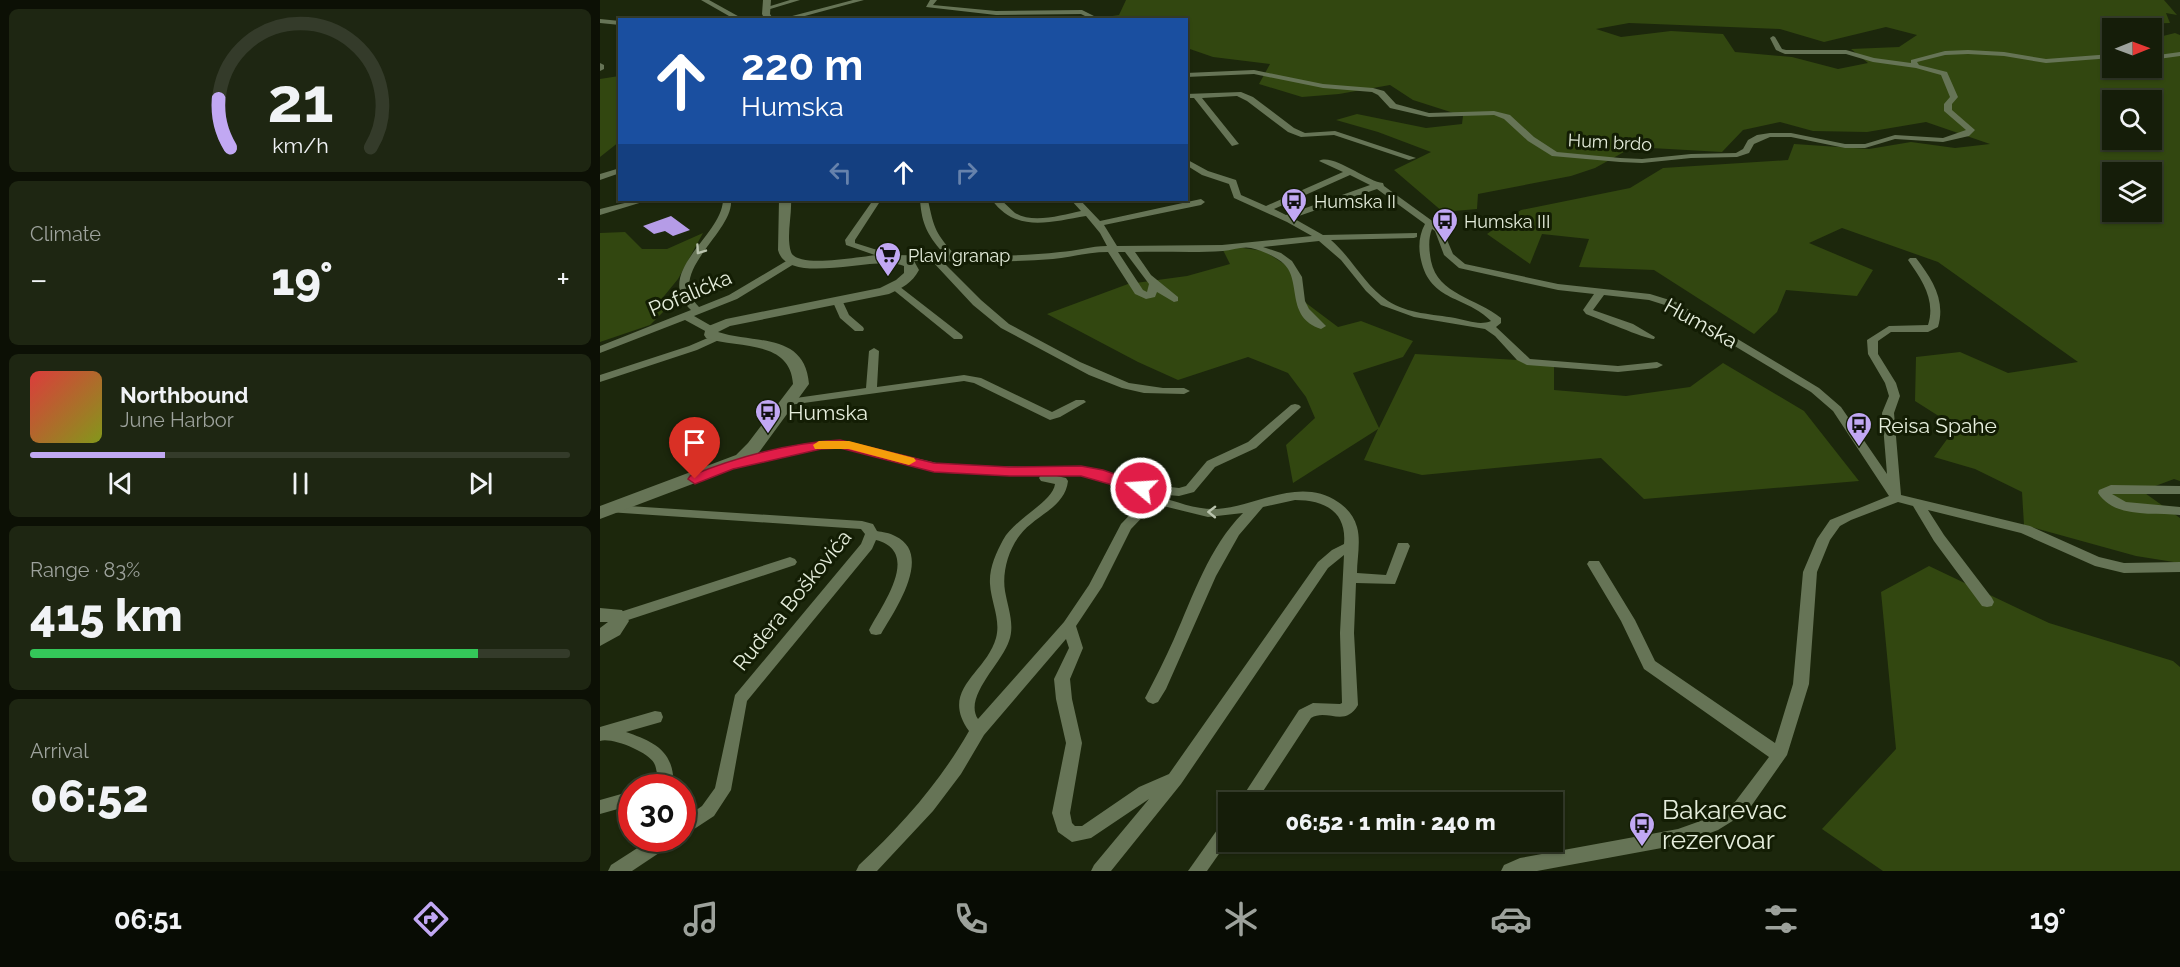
<!DOCTYPE html>
<meta charset="utf-8">
<style>
body{margin:0;font-family:Raleway,sans-serif;background:#1e2612;color:#f1f3f6;height:100vh;display:flex;flex-direction:column;font-size:22px;white-space:nowrap}
*{box-sizing:border-box;margin:0}
p{font-size:20px;color:#9da29c}
.icon{flex:none;width:33px;height:33px;fill:none;stroke:currentColor;stroke-width:2;stroke-linecap:round;stroke-linejoin:round}
.map{position:relative;flex:1;overflow:hidden}
.sheet{display:flex;flex-direction:column;gap:9px;padding:9px;background:#0c1005;width:600px}
.sheet>*{flex:none}
.guide{position:absolute;left:18px;top:18px;width:570px;height:183px;border-radius:0px;box-shadow:0 2px 4px #0004,0 0 0 2px #343b2a;background:#1a4fa0;color:#fff;overflow:hidden}
.needle{width:39px;rotate:89deg}
.tools{position:absolute;left:1502px;top:18px;display:grid;gap:12px}
.tools a{display:grid;place-items:center;width:60px;height:60px;border-radius:0px;background:#151d09;box-shadow:0 2px 4px #0004,0 0 0 2px #343b2a;font-size:30px}
.speed{position:absolute;left:18px;top:774px;display:flex;gap:12px;font-size:30px;font-weight:700;text-align:center}
.speed>*{display:grid;place-content:center;width:78px;height:78px;border-radius:50%;background:#151d09;box-shadow:0 2px 4px #0004,0 0 0 2px #343b2a;line-height:1}
.speed .limit{border:9px solid #d22;background:#fff;color:#111}
.pin{position:absolute;display:grid;place-items:center;width:51px;height:51px;color:#fff;margin:-62px -26px;border-radius:50% 50% 50% 0;rotate:-45deg;box-shadow:0 0 6px #0007}
.pin .icon{rotate:45deg}
.me{position:absolute;width:66px;margin:-33px;rotate:288deg;stroke-linejoin:round;filter:drop-shadow(0 0 4px #0008)}
.turn{display:flex;align-items:center;gap:21px;height:126px;padding:0 24px;font-size:27px}
.turn .icon{width:78px;height:78px;stroke-width:2.5}
.turn b{display:block;font-size:42px;line-height:51px}
.lanes{display:flex;align-items:center;height:57px;padding:0 24px;background:#0003;justify-content:center;gap:30px;direction:ltr}
.lanes .off{opacity:.35}
.big{font-size:45px;font-weight:800;line-height:1.1}
.sheet .tile{flex:1;display:flex;flex-direction:column;justify-content:center;gap:9px;min-width:0;padding:0 21px;border-radius:9px;background:#1e2612}
.sheet .dial{align-items:center;gap:0}
.dial svg{height:156px;overflow:visible;fill:none;stroke:#343b2a;stroke-width:7;stroke-linecap:round;text-anchor:middle}
.dial text{fill:#f1f3f6;stroke:none}
.song{display:flex;align-items:center;gap:18px}
.cover{width:72px;height:72px;border-radius:9px;background:linear-gradient(135deg,hsl(0 70% 55%),hsl(70 70% 35%))}
.played{height:6px;border-radius:3px;background:linear-gradient(90deg,#c1a8f3 25%,#343b2a 25%)}
.keys{display:flex;justify-content:space-around;direction:ltr}
.heat{display:flex;justify-content:space-between;align-items:center;font-size:33px;direction:ltr}
.charge{height:9px;border-radius:4px;background:linear-gradient(90deg,#34c759 83%,#343b2a 0)}
.trip{position:absolute;left:618px;top:792px;width:345px;height:60px;border-radius:0px;background:#151d09;box-shadow:0 2px 4px #0004,0 0 0 2px #343b2a;font-weight:800;line-height:60px;text-align:center}
.tabs{display:flex;height:96px;justify-content:space-around;align-items:center;background:#080c04;color:#9da29c}
.tabs .icon{width:42px;height:42px}
.tabs .selected{color:#c1a8f3}
.tabs b{font-size:27px;color:#f1f3f6}
main{display:flex;flex:1;min-height:0}
.map>svg:first-child{display:block}
.green{fill:#324710;fill-rule:evenodd}
.building{fill:#b59ce7}
.lines{fill:none;stroke-linecap:round;stroke-linejoin:round}
.street{fill:#667456;fill-rule:evenodd}
.secondary{fill:#667456;fill-rule:evenodd}
.oneway{stroke:#b9c3ad}
.route{fill:#e11d48;stroke:#92132f;stroke-width:1.5}
.slow{fill:#f59e0b}
.labels{text-anchor:middle;dominant-baseline:central;stroke-width:6;stroke-linejoin:round;paint-order:stroke}
.far-street-label{font-size:18px;fill:#e5eddc;stroke:#131d04}
.far-poi-label{font-size:18px;fill:#e5eddc;stroke:#131d04;text-anchor:start}
.street-label{font-size:21px;fill:#e5eddc;stroke:#131d04}
.poi-label{font-size:21px;fill:#e5eddc;stroke:#131d04;text-anchor:start}
.near-poi-label{font-size:26px;fill:#e5eddc;stroke:#131d04;text-anchor:start}
</style>
<main>
<section class="sheet">
<div class="tile dial"><svg viewBox="0 0 100 80">
<path d="M14 69A42 42 0 1 1 86 69"/>
<path d="M14 69A42 42 0 0 1 8 44" stroke="#c1a8f3"/>
<text x="50" y="56" font-size="32" font-weight="700">21</text>
<text x="50" y="72" font-size="11">km/h</text>
</svg></div>
<div class="tile"><p>Climate</p>
<div class="heat"><a>−</a><b class="big">19°</b><a>+</a></div>
</div>
<div class="tile">
<div class="song"><i class="cover"></i><div><b>Northbound</b><p>June Harbor</p></div></div>
<div class="played"></div>
<div class="keys"><svg class="icon" aria-label="previous" viewBox="0 0 24 24"><path d="M18 5L8 12l10 7zM5 5v14"/></svg><svg class="icon" aria-label="pause" viewBox="0 0 24 24"><path d="M8 5v14M16 5v14"/></svg><svg class="icon" aria-label="next" viewBox="0 0 24 24"><path d="M6 5l10 7-10 7zM19 5v14"/></svg></div>
</div>
<div class="tile"><p>Range · 83%</p><b class="big">415 km</b><div class="charge"></div></div>
<div class="tile"><p>Arrival</p><b class="big">06:52</b></div>
</section>
<div class="map">
<svg width="1580" height="871" viewBox="0 0 1580 871">
<rect width="100%" height="100%" fill="#1c270c"/>
<g class="green">
<path d="M526,0H1564L1577,15L1566,13L1570,23L1514,25L1502,32L1512,34V68H1551V39L1575,33L1580,35V481L1574,479L1542,491L1580,518V563L1536,556L1424,525L1422,492L1375,469L1334,457L1356,427L1315,401L1316,357L1360,352L1408,373L1478,362L1338,262L1242,228L1209,243L1273,270L1257,296L1186,290L1177,312L1154,334L1054,270L979,267L989,239L942,234L930,264L887,234L921,210L1030,188L1063,168L1188,160L1194,144L1269,149L1311,142L1355,148L1390,144L1326,122L1267,132L1213,131L1180,122L1143,130L1122,152L1033,147L995,168L971,176L878,194L877,209L843,212L794,170L831,152L778,132L736,120L757,114L826,128L862,124L863,116L813,100L790,85L739,94L702,97L659,84L670,64L613,57L587,48L586,20H485L519,15ZM1029,23L1180,29L1224,42L1286,27L1317,35L1299,47L1251,49L1268,63L1238,69L1192,57L1135,52L1123,34L1071,31L1021,37L996,29ZM1512,100H1551V140H1512ZM1512,172H1551V212H1512Z"/>
<polygon points="19,76 19,142 0,157 0,79"/>
<polygon points="25,232 42,249 67,249 103,233 78,279 60,301 63,312 50,325 0,342 0,233"/>
<polygon points="636,247 664,251 695,271 698,297 738,327 761,321 813,341 803,357 753,373 779,428 815,354 954,362 954,390 1026,396 1090,387 1123,363 1204,411 1259,481 1044,499 1001,458 822,475 764,460 778,429 693,483 686,445 715,418 706,397 688,373 648,357 578,380 538,362 447,314 528,284 587,276 630,264 622,248"/>
<polygon points="1329,566 1449,623 1573,661 1580,667 1580,871 1283,871 1222,829 1296,749 1281,592"/>
</g>
<polygon class="building" points="71,216 90,230 73,236 65,231 54,234 43,226"/>
<g class="lines">
<g class="street">
<polygon points="101,0 109,0 145,20 136,20"/>
<polygon points="190,0 200,0 167,10 164,8"/>
<polygon points="253,0 264,0 190,20 177,20"/>
<polygon points="330,0 337,0 333,5 396,11 482,10 494,16 491,20 484,20 487,17 481,14 396,15 326,7"/>
<polygon points="0,19 20,21 20,25 0,23"/>
<polygon points="1173,36 1175,37 1182,49 1186,50 1246,50 1274,58 1311,63 1311,60 1345,51 1368,50 1404,52 1446,59 1512,54 1512,58 1446,63 1404,56 1368,54 1345,55 1317,62 1319,65 1347,72 1358,97 1352,104 1352,110 1375,130 1369,136 1343,142 1295,139 1265,148 1245,148 1191,137 1170,137 1154,144 1149,153 1137,157 1091,158 1042,163 1020,162 952,156 928,141 904,119 894,115 829,117 790,108 778,95 772,92 723,88 654,74 586,77 586,73 654,70 723,84 773,88 784,91 796,104 829,113 894,111 910,115 934,137 957,152 1020,158 1042,159 1091,154 1136,153 1143,149 1148,140 1157,135 1170,133 1191,133 1245,144 1265,144 1295,135 1343,138 1366,130 1344,111 1344,104 1350,97 1341,75 1316,68 1273,62 1246,54 1185,54 1176,50 1170,38"/>
<polygon points="1580,52 1580,56 1551,60 1551,56"/>
<polygon points="0,63 4,65 4,69 0,71"/>
<polygon points="641,92 653,97 694,128 705,133 735,131 816,158 809,160 734,135 701,137 688,132 647,101 637,96 602,98 639,144 632,146 594,98 586,98 586,94"/>
<path d="M586,159L608,171L636,180L641,195L666,206L743,172L719,161C733,153 767,182 783,183L784,186L842,228L853,254L865,264L958,284L1050,294L1076,302L1219,388L1241,407L1287,474L1282,413L1289,396L1285,383L1268,354L1267,340L1289,326L1328,325C1336,300 1322,280 1308,260L1310,258H1316C1332,279 1346,300 1338,327L1328,332H1291L1278,341V354L1296,383L1300,396L1294,413L1301,495L1430,526L1499,557L1524,563L1580,562V572L1524,573L1495,566L1421,533L1328,510L1344,535L1392,598L1394,602L1392,606L1387,607L1382,606L1334,541L1313,506L1298,502L1251,520L1240,526L1230,540L1217,572L1209,684L1187,755L1147,812L1118,830L1078,845L937,871H901L904,865L920,858L1078,829L1106,819L1135,802L1169,757L1044,669L1021,621L987,564L989,561H999L1035,620L1055,661L1175,743L1193,684L1203,572L1217,539L1230,520L1289,496L1233,411L1211,392L1068,306L1049,300L1004,295L993,310L1033,324L1055,337L1054,339C1048,340 997,318 986,314L983,310L994,294L958,290L859,268L844,255L835,231L832,229C828,239 829,250 831,261C838,295 877,298 901,318V323L896,327L930,359L1018,366L1057,362L1063,365L1057,368L1018,372L927,365L917,360L895,336L885,329L814,317L781,305L766,291L741,260L719,241L663,247L681,253L692,261L702,277L705,301L709,309L726,326L721,329C685,317 702,281 684,264C677,257 661,250 651,248C643,246 632,250 623,251C594,253 564,251 535,252L551,275L578,297V301L574,302L557,292L555,297L546,299L535,294L508,252C489,252 472,257 453,259C416,262 379,262 342,261L381,300L409,324L480,362L529,383L563,388H584L590,391L584,394L544,393L522,388L489,375L401,328L373,305L332,261H292L246,245L245,240L271,203L270,200H278L279,203L255,240V243L293,255L346,256C328,236 322,226 320,200H328C334,229 336,234 356,256C391,256 426,256 460,252C476,251 491,246 507,246L500,233L486,216C450,222 416,233 392,200H401C406,204 410,209 415,213C433,224 462,215 481,211L471,200H480L500,221L601,199L605,202L601,205L504,225L517,246L622,245L712,236L687,222L634,198L629,184L602,175L586,165ZM750,175L770,185L686,215L674,209ZM777,189L825,224C819,235 818,247 821,260C830,302 867,296 891,321C879,326 867,320 855,318C833,314 808,314 788,301C765,286 752,258 731,240L814,238L817,237V233L723,235L693,218ZM518,252H525L549,284L547,292L543,290Z"/>
<polygon points="20,168 20,173 0,180 0,174"/>
<polygon points="37,200 49,200 0,215 0,209"/>
<path d="M123,200H131C134,233 64,272 99,307L129,295L188,260H194V264L137,299L94,316L115,328L116,330L115,332H107L85,320L0,353V346L91,310C52,272 122,236 123,200Z"/>
<polygon points="295,283 362,335 363,337 362,339 354,339 291,288 291,284"/>
<polygon points="237,297 242,300 249,315 263,327 264,329 263,331 255,331 240,318 232,300"/>
<polygon points="117,334 122,337 121,339 97,350 0,382 0,375 89,346"/>
<polygon points="274,348 279,351 277,387 364,375 381,378 452,412 476,400 484,400 486,402 460,417 450,420 374,383 364,381 189,405 183,402 189,399 266,388 269,351"/>
<path d="M695,404L699,405L701,407L699,409L656,448L615,467L594,492L579,496L557,494L558,496C577,502 597,510 617,509C657,506 700,476 738,502C747,508 754,516 757,527C761,541 757,559 757,573L786,575L798,543H808L810,546L795,584L756,583L754,633L758,705C745,728 727,708 711,718L656,802H639L699,710L713,703L740,704L742,703L740,633L744,555L728,568L581,784L511,871H491L494,865L549,799L491,838L472,842L458,832L452,813L466,743L456,699L454,679L469,648L466,639L384,735L361,774L333,811L277,871H256L259,865C302,825 340,782 369,731C339,689 386,674 396,638C401,620 391,602 390,584C389,568 396,553 403,540C415,518 453,502 455,484L441,481L439,478L441,475L345,473L240,448L221,449L136,468L130,464L132,461L221,441L240,440L345,465L491,468L543,484L579,488L586,486L607,461L648,442L691,405ZM452,475L490,476L537,491L546,498L521,524L489,585L464,622L378,719C363,697 402,663 409,641C415,625 408,608 405,591C402,573 408,550 420,535C435,515 465,508 468,481L466,478ZM695,500C724,500 747,511 744,544L732,550L718,562L569,774L539,787L482,826H475L472,823L470,813L482,743L472,699L470,679L483,648L476,626L502,587L531,529L555,504L608,517L643,513C609,547 593,596 574,639C565,659 555,679 545,698L548,702L553,704L558,702L566,689L616,576L639,535L663,507Z"/>
<path d="M1511,485L1580,486V494H1512L1526,502L1580,507V515C1553,512 1515,519 1498,493L1499,490Z"/>
<path d="M13,505L262,521L273,524L277,531C282,532 290,533 295,536C334,554 295,610 281,634L276,635L271,634L269,630C282,605 322,552 276,540L272,549L147,701L131,790L114,816L82,837V820L102,806L115,788L135,695L261,544L265,534L261,529L8,512L7,509Z"/>
<polygon points="190,557 195,559 197,562 195,565 19,623 14,622 12,618 14,614"/>
<path d="M55,711L61,712L63,717L61,722L26,732C49,740 70,748 73,775L65,788H46L57,773C56,770 56,766 54,763C48,752 12,737 0,741V727Z"/>
<polygon points="32,791 32,805 0,814 0,800"/>
<polygon points="628,820 628,841 607,871 588,871 622,823"/>
<polygon points="53,838 76,838 74,843 32,871 8,871 11,865"/>
</g>
<g class="secondary">
<polygon points="163,0 171,0 170,14 174,20 165,20 162,14"/>
<path d="M179,200H191C192,216 186,236 191,252C198,271 274,253 291,254C299,255 307,258 314,261L319,270C312,283 302,288 289,294L130,326L118,332C154,344 205,332 209,384L160,451L148,463L0,519V506L136,455L148,443L193,384C190,339 138,349 106,338L104,335L106,327L126,319L280,288L296,280L304,273V266C276,254 188,288 178,250Z"/>
<polygon points="0,608 22,610 29,621 20,635 0,646 0,628 8,622 0,622"/>
</g>
</g>
<defs><path id="oneway-chevron" d="M-2-3.5L2.5 0L-2 3.5" fill="none" stroke-width="1.6" stroke-linecap="round" stroke-linejoin="round" transform="scale(1.5)"/></defs>
<g class="oneway">
<use href="#oneway-chevron" transform="translate(100 250) rotate(125)"/>
<use href="#oneway-chevron" transform="translate(612 512) rotate(-179)"/>
</g>
<path class="route" d="M240,440L334,463L409,467L481,466L503,470L546,485L548,488L541,493L481,476H409L334,472L240,448L221,449L133,469L95,484L88,479L90,476C137,457 190,443 240,440Z"/>
<polygon class="slow" points="219,441 249,441 314,458 316,461 309,465 249,449 215,449 213,445"/>
<defs>
<symbol id="bus-pin" viewBox="-11 -11 22 30"><path d="M0 17L-7.5 6A9.5 9.5 0 1 1 7.5 6Z" fill="#c1a8f3" stroke="#131d04"/><path d="M-5-6H5V4H4V6H2V4H-2V6H-4V4H-5ZM-3.5-4V0h7V-4ZM-3.5 1.2v1.5H-2V1.2ZM2 1.2v1.5H3.5V1.2Z" fill="#111"/></symbol>
<symbol id="supermarket-pin" viewBox="-11 -11 22 30"><path d="M0 17L-7.5 6A9.5 9.5 0 1 1 7.5 6Z" fill="#c1a8f3" stroke="#131d04"/><path d="M-6-5.5h2.5l.6 2H6L4.5 2H-2.5L-4.4-4H-6ZM-1.5 3.2a1.3 1.3 0 1 0 .1 0ZM3 3.2a1.3 1.3 0 1 0 .1 0Z" fill="#111"/></symbol>
</defs>
<g fill-rule="evenodd">
<use href="#bus-pin" x="679" y="186" width="30" height="40"/>
<use href="#bus-pin" x="830" y="206" width="30" height="40"/>
<use href="#supermarket-pin" x="273" y="240" width="30" height="40"/>
<use href="#bus-pin" x="153" y="397" width="30" height="40"/>
<use href="#bus-pin" x="1244" y="410" width="30" height="40"/>
<use href="#bus-pin" x="1027" y="810" width="30" height="40"/>
</g>
<g class="labels">
<g class="far-street-label">
<text transform="translate(1010 142) rotate(3)">Hum brdo</text>
</g>
<g class="far-poi-label">
<text x="714" y="201">Humska II</text>
<text x="864" y="221">Humska III</text>
<text x="308" y="255">Plavi granap</text>
</g>
<g class="street-label">
<text transform="translate(90 293) rotate(-23)">Pofalićka</text>
<text transform="translate(1101 323) rotate(29)">Humska</text>
<text transform="translate(192 600) rotate(-51)">Ruđera Boškovića</text>
</g>
<g class="poi-label">
<text x="188" y="412">Humska</text>
<text x="1278" y="425">Reisa Spahe</text>
</g>
<g class="near-poi-label">
<text x="1062" y="810">Bakarevac<tspan x="1062" dy="30">rezervoar</tspan></text>
</g>
</g>
</svg>
<div class="tools">
<a><svg class="needle" viewBox="-14 -14 28 28"><path d="M0-13l5 13h-10z" fill="#e53935"/><path d="M0 13l5-13h-10z" fill="#9da29c"/></svg></a>
<a><svg class="icon" aria-label="search" viewBox="0 0 24 24"><circle cx="10" cy="10" r="6"/><path d="M15 15l6 6"/></svg></a>
<a><svg class="icon" aria-label="layers" viewBox="0 0 24 24"><path d="M12 4l9 5-9 5-9-5zM3 14l9 5 9-5"/></svg></a>
</div>
<div class="speed"><div class="limit">30</div></div>
<div class="pin" style="left:95px;top:479px;background:#d93025"><svg class="icon" aria-label="arrive" viewBox="0 0 24 24"><path d="M6 21V4h12l-3 4 3 4H6"/></svg></div>
<svg class="me" style="left:541px;top:488px" viewBox="-20 -20 40 40"><circle r="17" fill="#e11d48" stroke="#fff" stroke-width="3"/><path d="M0-11L8 9 0 5-8 9z" fill="#fff"/></svg>
<div class="trip">06:52 · 1 min · 240 m</div>
<div class="guide">
<div class="turn"><svg class="icon" aria-label="ahead" viewBox="0 0 24 24"><path d="M12 20V5M6 11l6-6 6 6"/></svg><div><b>220 m</b>Humska</div></div>
<div class="lanes"><svg class="icon off" aria-label="left" viewBox="0 0 24 24"><path d="M17 20v-9H6M10 6l-5 5 5 5"/></svg><svg class="icon" aria-label="ahead" viewBox="0 0 24 24"><path d="M12 20V5M6 11l6-6 6 6"/></svg><svg class="icon off" aria-label="right" viewBox="0 0 24 24"><path d="M7 20v-9h11M14 6l5 5-5 5"/></svg></div>
</div>
</div>
</main>
<nav class="tabs">
<b>06:51</b>
<svg class="icon selected" aria-label="directions" viewBox="0 0 24 24"><path d="M12 3l9 9-9 9-9-9zM9 14v-3h6M13 9l2 2-2 2"/></svg>
<svg class="icon" aria-label="music" viewBox="0 0 24 24"><path d="M9 18V5l10-2v13"/><circle cx="6" cy="18" r="3"/><circle cx="16" cy="16" r="3"/></svg>
<svg class="icon" aria-label="phone" viewBox="0 0 24 24"><path d="M5 4h4l2 5-3 2q2 4 5 5l2-3 5 2v4C11 20 4 13 5 4z"/></svg>
<svg class="icon" aria-label="climate" viewBox="0 0 24 24"><path d="M12 3v18M4 7l16 10M4 17L20 7"/></svg>
<svg class="icon" aria-label="car" viewBox="0 0 24 24"><path d="M5 17H2v-5l4-1 3-4h7l3 4 3 1v5h-3M9 17h6M6 11h13"/><circle cx="7" cy="17" r="2"/><circle cx="17" cy="17" r="2"/></svg>
<svg class="icon" aria-label="filters" viewBox="0 0 24 24"><path d="M4 7h16M4 17h16"/><circle cx="9" cy="7" r="2"/><circle cx="15" cy="17" r="2"/></svg>
<b>19°</b>
</nav>
